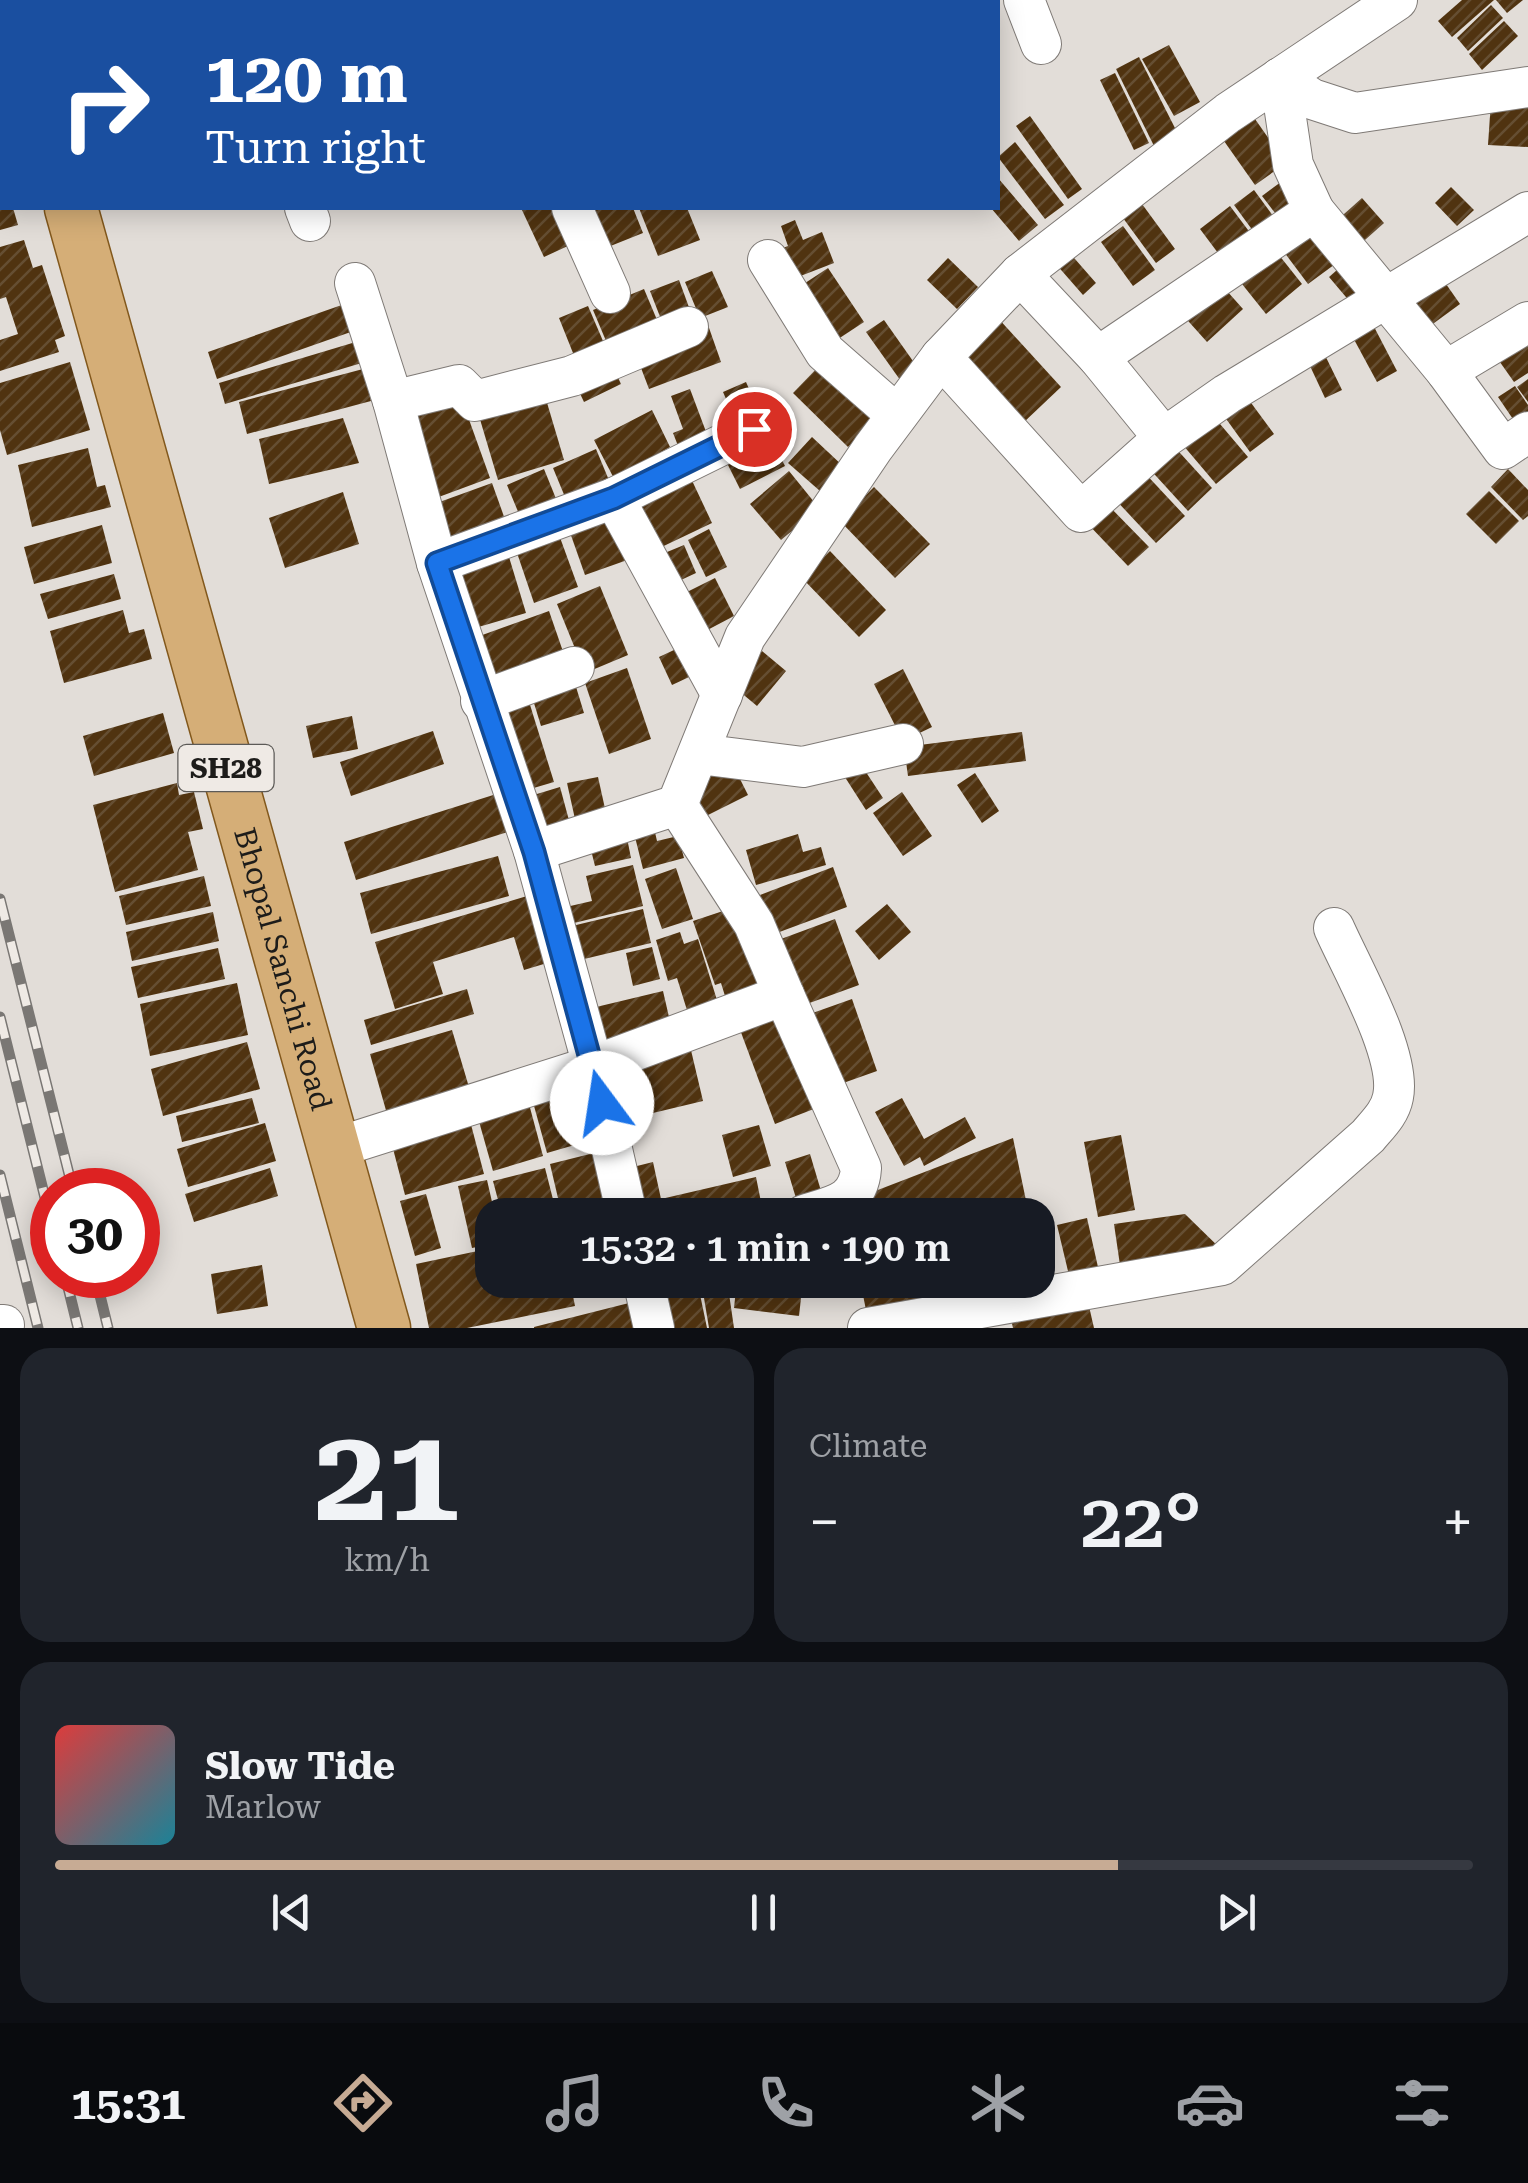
<!DOCTYPE html>
<meta charset="utf-8">
<style>
body{margin:0;font-family:"Roboto Serif",serif;background:#20242c;color:#f1f3f6;height:100vh;display:flex;flex-direction:column;font-size:38px;white-space:nowrap}
*{box-sizing:border-box;margin:0}
p{font-size:32px;color:#9ea1a6}
.icon{flex:none;width:55px;height:55px;fill:none;stroke:currentColor;stroke-width:2;stroke-linecap:round;stroke-linejoin:round}
.map{position:relative;height:1328px;overflow:hidden}
.sheet{display:flex;flex-direction:column;gap:20px;padding:20px;background:#0d0f14;flex:1}
.sheet>*{flex:none}
.banner{position:absolute;left:0px;top:0px;width:1000px;height:210px;box-shadow:0 5px 25px #0003;background:#1a4fa0;color:#fff;overflow:hidden}
.speed{position:absolute;left:30px;top:1168px;display:flex;gap:20px;font-size:50px;font-weight:700;text-align:center}
.speed>*{display:grid;place-content:center;width:130px;height:130px;border-radius:50%;background:#171b24;box-shadow:0 5px 25px #0003;line-height:1}
.speed .limit{border:15px solid #d22;background:#fff;color:#111}
.pin{position:absolute;display:grid;place-items:center;width:85px;height:85px;color:#fff;margin:-42px;border:5px solid #fff;border-radius:50%;box-shadow:0 2px 10px #0007}
.me{position:absolute;width:110px;margin:-55px;rotate:346deg;stroke-linejoin:round;filter:drop-shadow(0 0 8px #0008)}
.turn{display:flex;align-items:center;gap:35px;height:210px;padding:0 40px;font-size:45px}
.turn .icon{width:130px;height:130px;stroke-width:2.5}
.turn b{display:block;font-size:70px;line-height:85px}
.big{font-size:75px;font-weight:600;line-height:1.1}
.sheet .widget{flex:1;display:flex;flex-direction:column;justify-content:center;gap:15px;min-width:0;padding:0 35px;border-radius:30px;background:#20242c}
.sheet .dial{align-items:center;gap:0}
.dial b{font-size:130px;line-height:1}
.song{display:flex;align-items:center;gap:30px}
.cover{width:120px;height:120px;border-radius:15px;background:linear-gradient(135deg,hsl(0 70% 55%),hsl(190 70% 35%))}
.played{height:10px;border-radius:5px;background:linear-gradient(90deg,#c7ab94 75%,#363941 75%)}
.keys{display:flex;justify-content:space-around;direction:ltr}
.heat{display:flex;justify-content:space-between;align-items:center;font-size:55px;direction:ltr}
.sheet .tiles{flex:1;display:grid;gap:20px;grid-template-columns:1fr 1fr}
.widget:last-child{grid-column:span 2}
.trip{position:absolute;left:475px;top:1198px;width:580px;height:100px;border-radius:30px;background:#171b24;box-shadow:0 5px 25px #0003;font-weight:600;line-height:100px;text-align:center}
.tab-bar{display:flex;height:160px;justify-content:space-around;align-items:center;background:#090b0e;color:#9ea1a6}
.tab-bar .icon{width:70px;height:70px}
.tab-bar .selected{color:#c7ab94}
.tab-bar b{font-size:45px;color:#f1f3f6}
.map>svg:first-child{display:block}
.building{fill:url(#building-hatch)}
.lines{fill:none;stroke-linecap:round;stroke-linejoin:round}
.minor-casing{stroke:#7f7a76;stroke-width:42}
.major-casing{stroke:#82581c;stroke-width:55}
.minor{stroke:#fff;stroke-width:40}
.major{stroke:#d5ae77;stroke-width:52}
.rail-casing{stroke:#7a7774;stroke-width:11}
.rail{stroke:#efeae5;stroke-width:8;stroke-dasharray:22;stroke-linecap:butt}
.route-casing{stroke:#114b97;stroke-width:25}
.route{stroke:#1a73e8;stroke-width:18}
.labels{text-anchor:middle;dominant-baseline:central;stroke-width:10;stroke-linejoin:round;paint-order:stroke}
.shield{fill:#efeae5;stroke:#5c5a57;stroke-width:2.5}
.shield-label{font-size:28px;font-weight:bold;fill:#1d1c1a}
.street-label{font-size:30px;fill:#1d1c1a;stroke:#efeae5}
</style>
<div class="map">
<svg width="1528" height="1328" viewBox="0 0 1528 1328">
<defs>
<pattern id="building-hatch" width="6" height="6" patternUnits="userSpaceOnUse" patternTransform="scale(2.5)"><rect width="6" height="6" fill="#503310"/><path d="M-1 1l2-2M0 6l6-6M5 7l2-2" fill="none" stroke="#654e32"/></pattern>
</defs>
<rect width="100%" height="100%" fill="#e2ddd8"/>
<g class="building">
<polygon points="1462,0 1494,0 1452,37 1438,21"/>
<polygon points="1496,0 1523,0 1507,13"/>
<polygon points="1491,5 1503,18 1468,51 1457,38"/>
<polygon points="1504,21 1518,36 1482,70 1469,54"/>
<polygon points="1169,45 1200,102 1174,116 1142,59"/>
<polygon points="1139,57 1179,136 1155,148 1116,69"/>
<polygon points="1115,73 1149,143 1134,150 1100,80"/>
<polygon points="1491,101 1528,102 1528,147 1488,145"/>
<polygon points="1030,116 1082,189 1068,199 1016,126"/>
<polygon points="1255,119 1286,163 1255,185 1224,141"/>
<polygon points="1015,142 1064,205 1045,219 998,157"/>
<polygon points="998,178 1038,225 1019,241 991,208 998,208"/>
<polygon points="1285,179 1305,205 1282,222 1262,196"/>
<polygon points="1451,187 1474,210 1457,226 1435,203"/>
<polygon points="1254,190 1279,224 1259,239 1234,205"/>
<polygon points="1362,198 1384,223 1356,248 1334,223"/>
<polygon points="1142,204 1175,249 1156,263 1123,218"/>
<polygon points="1230,206 1254,238 1224,261 1200,229"/>
<polygon points="0,208 13,208 18,225 0,230"/>
<polygon points="521,208 568,208 583,239 544,257"/>
<polygon points="580,208 633,208 643,233 598,251"/>
<polygon points="639,208 687,208 700,240 658,256"/>
<polygon points="1312,218 1342,259 1308,284 1278,244"/>
<polygon points="795,220 803,240 822,232 834,263 785,282 773,252 788,246 781,226"/>
<polygon points="1123,226 1155,270 1133,286 1101,242"/>
<polygon points="24,240 33,268 42,265 65,336 55,340 59,352 0,371 0,340 18,334 6,297 0,299 0,247"/>
<polygon points="1271,245 1302,284 1266,314 1234,274"/>
<polygon points="1068,251 1096,283 1083,295 1055,263"/>
<polygon points="948,258 978,287 957,309 927,280"/>
<polygon points="1346,262 1368,288 1351,303 1329,277"/>
<polygon points="828,268 864,322 829,345 793,291"/>
<polygon points="712,271 728,307 700,318 685,282"/>
<polygon points="1439,274 1460,304 1430,326 1409,296"/>
<polygon points="679,280 694,321 666,332 650,291"/>
<polygon points="1218,281 1243,309 1207,342 1181,313"/>
<polygon points="644,289 660,327 609,348 593,310"/>
<polygon points="356,300 365,327 217,379 208,352"/>
<polygon points="588,306 609,355 579,368 559,318"/>
<polygon points="997,317 1061,387 1023,423 958,352"/>
<polygon points="884,320 920,371 903,384 866,332"/>
<polygon points="1371,321 1397,371 1377,382 1350,332"/>
<polygon points="708,325 721,362 649,389 635,352"/>
<polygon points="1517,330 1528,347 1528,373 1514,382 1490,348"/>
<polygon points="369,338 375,359 225,404 219,383"/>
<polygon points="1319,343 1342,390 1325,398 1303,351"/>
<polygon points="70,362 90,430 7,455 0,430 0,383"/>
<polygon points="823,362 878,416 848,447 793,393"/>
<polygon points="611,363 621,384 584,402 574,381"/>
<polygon points="363,369 371,401 247,434 239,402"/>
<polygon points="1528,379 1528,402 1517,387"/>
<polygon points="746,382 763,421 740,431 723,392"/>
<polygon points="1515,386 1528,405 1528,422 1519,428 1498,397"/>
<polygon points="458,389 490,478 436,498 404,408"/>
<polygon points="690,389 711,445 682,456 673,433 683,429 671,396"/>
<polygon points="1243,392 1274,434 1250,452 1219,409"/>
<polygon points="545,396 564,460 498,480 479,416"/>
<polygon points="652,410 670,447 661,452 668,467 621,492 594,440"/>
<polygon points="1209,411 1248,457 1216,484 1177,438"/>
<polygon points="343,418 359,463 269,484 259,439"/>
<polygon points="767,432 785,466 740,489 723,455"/>
<polygon points="812,437 843,466 820,491 788,463"/>
<polygon points="1170,442 1212,488 1188,511 1146,465"/>
<polygon points="88,448 97,487 105,485 111,507 32,527 18,465"/>
<polygon points="596,449 613,490 570,509 553,468"/>
<polygon points="544,469 561,511 524,526 507,485"/>
<polygon points="1141,469 1185,516 1156,543 1112,496"/>
<polygon points="1508,469 1528,490 1528,516 1523,520 1491,487"/>
<polygon points="687,470 712,523 649,553 624,500"/>
<polygon points="789,471 819,508 781,540 750,504"/>
<polygon points="492,483 507,525 449,546 434,504"/>
<polygon points="874,487 930,544 895,578 840,521"/>
<polygon points="1489,491 1519,521 1496,544 1466,514"/>
<polygon points="343,492 359,544 285,568 269,518"/>
<polygon points="1105,502 1149,547 1128,566 1085,521"/>
<polygon points="615,507 633,558 585,575 567,524"/>
<polygon points="102,525 112,563 34,584 24,547"/>
<polygon points="709,529 727,567 706,577 688,540"/>
<polygon points="558,532 578,587 534,603 515,547"/>
<polygon points="684,545 696,573 668,586 655,557"/>
<polygon points="830,551 886,610 859,637 802,578"/>
<polygon points="509,557 526,613 475,628 458,571"/>
<polygon points="114,574 121,599 48,619 40,594"/>
<polygon points="715,578 734,616 696,636 677,597"/>
<polygon points="600,586 628,655 585,673 557,604"/>
<polygon points="123,610 129,633 144,629 152,659 64,683 50,631"/>
<polygon points="549,611 568,666 493,693 474,638"/>
<polygon points="689,643 702,671 672,685 659,657"/>
<polygon points="762,651 786,671 757,706 733,686"/>
<polygon points="627,668 651,739 609,754 585,683"/>
<polygon points="903,669 932,727 903,741 874,684"/>
<polygon points="573,677 584,713 541,726 530,690"/>
<polygon points="526,692 554,782 520,792 493,703"/>
<polygon points="163,713 174,753 94,776 83,736"/>
<polygon points="352,716 358,749 313,758 306,726"/>
<polygon points="433,731 444,764 351,796 340,762"/>
<polygon points="1022,732 1026,761 908,776 904,747"/>
<polygon points="858,760 883,798 866,810 841,771"/>
<polygon points="733,765 748,795 700,819 685,789"/>
<polygon points="975,773 999,811 982,823 957,785"/>
<polygon points="598,777 606,813 575,819 567,783"/>
<polygon points="177,783 179,795 194,792 203,829 188,832 198,870 115,892 93,805"/>
<polygon points="560,787 570,824 537,834 527,797"/>
<polygon points="506,791 517,829 356,880 344,842"/>
<polygon points="902,792 932,836 903,856 873,813"/>
<polygon points="654,828 657,841 678,836 684,858 643,869 634,833"/>
<polygon points="798,834 803,852 821,847 826,865 756,885 746,850"/>
<polygon points="627,838 631,858 595,866 590,846"/>
<polygon points="498,856 509,896 371,934 360,893"/>
<polygon points="633,865 643,906 570,924 566,907 592,901 586,876"/>
<polygon points="833,867 847,907 774,934 760,895"/>
<polygon points="676,868 693,919 662,929 645,879"/>
<polygon points="204,876 211,906 126,925 119,896"/>
<polygon points="537,893 557,960 524,970 514,937 433,962 443,994 395,1009 375,942"/>
<polygon points="887,904 911,932 879,960 855,931"/>
<polygon points="738,906 764,983 725,996 721,983 715,985 693,921"/>
<polygon points="643,909 651,943 580,960 572,926"/>
<polygon points="213,912 219,941 132,961 126,932"/>
<polygon points="835,919 859,985 804,1005 781,939"/>
<polygon points="680,932 684,944 698,939 721,1013 691,1023 677,978 668,981 656,940"/>
<polygon points="652,947 660,979 633,986 626,953"/>
<polygon points="218,948 225,979 138,998 131,967"/>
<polygon points="237,983 248,1035 150,1056 140,1004"/>
<polygon points="467,989 474,1014 371,1045 364,1020"/>
<polygon points="663,991 672,1030 601,1047 592,1008"/>
<polygon points="852,999 877,1071 832,1087 807,1015"/>
<polygon points="783,1010 819,1107 775,1124 739,1027"/>
<polygon points="452,1030 474,1104 391,1128 370,1054"/>
<polygon points="247,1042 260,1089 163,1116 151,1069"/>
<polygon points="690,1046 703,1101 632,1118 619,1063"/>
<polygon points="562,1086 578,1144 547,1153 531,1095"/>
<polygon points="252,1098 259,1123 182,1142 176,1116"/>
<polygon points="902,1098 924,1139 965,1117 976,1138 924,1166 920,1157 904,1166 875,1112"/>
<polygon points="529,1104 543,1156 493,1171 478,1118"/>
<polygon points="469,1117 484,1174 405,1195 390,1137"/>
<polygon points="265,1123 276,1161 188,1187 177,1149"/>
<polygon points="759,1125 771,1166 733,1177 722,1135"/>
<polygon points="1121,1135 1135,1210 1098,1217 1084,1142"/>
<polygon points="1013,1138 1029,1215 846,1215 844,1203"/>
<polygon points="602,1151 615,1206 578,1215 562,1215 550,1164"/>
<polygon points="810,1154 824,1201 799,1208 785,1162"/>
<polygon points="653,1162 661,1199 756,1177 763,1212 748,1215 639,1215 629,1168"/>
<polygon points="270,1168 278,1196 194,1222 185,1194"/>
<polygon points="545,1168 557,1215 502,1215 493,1181"/>
<polygon points="487,1180 495,1215 492,1244 472,1248 458,1186"/>
<polygon points="426,1194 441,1248 415,1256 400,1201"/>
<polygon points="1185,1214 1228,1256 1121,1272 1114,1224"/>
<polygon points="1087,1218 1102,1285 1073,1292 1057,1225"/>
<polygon points="492,1248 492,1280 549,1280 552,1295 572,1291 575,1306 467,1328 429,1328 416,1264"/>
<polygon points="1038,1264 1042,1280 868,1320 860,1280 1038,1280"/>
<polygon points="262,1265 268,1306 217,1314 211,1274"/>
<polygon points="697,1280 707,1328 667,1328 661,1294 677,1291 676,1285"/>
<polygon points="701,1280 727,1280 734,1328 709,1328"/>
<polygon points="737,1280 803,1280 799,1316 734,1308"/>
<polygon points="1088,1302 1094,1328 1013,1328 1011,1319"/>
<polygon points="629,1303 635,1328 534,1328 534,1327"/>
</g>
<g class="lines">
<defs>
<g id="minor">
<polyline points="234,0 235,2"/>
<polyline points="480,0 481,2"/>
<polyline points="603,0 604,2"/>
<polyline points="1024,0 1041,44"/>
<polyline points="674,2 679,0"/>
<polyline points="1280,78 1312,99 1355,113 1528,87"/>
<polyline points="305,208 310,221"/>
<polyline points="572,208 610,293"/>
<polyline points="1314,211 1446,371 1503,449 1528,432"/>
<polyline points="768,260 825,352 897,415"/>
<polyline points="1020,274 1098,357 1164,438"/>
<polyline points="355,283 393,401 437,563 534,851 593,1066 627,1215"/>
<polyline points="941,357 1081,512 1164,438 1227,394 1528,212"/>
<polyline points="1098,357 1314,211 1293,165 1280,78"/>
<polyline points="1446,371 1528,322"/>
<polyline points="393,401 459,385 475,401 572,376 688,327"/>
<polyline points="614,498 722,695"/>
<polyline points="437,563 614,498 754,429"/>
<polyline points="481,701 574,667"/>
<polyline points="699,754 803,767 903,744"/>
<polyline points="534,851 677,805 745,637 873,448 941,357 1020,274 1228,113 1397,0"/>
<path d="M784,995L861,1168C859,1203 833,1206 804,1215"/>
<polyline points="332,1149 593,1066 784,995 754,924 677,805"/>
<polyline points="643,1280 654,1328"/>
<polyline points="0,1325 4,1325"/>
<path d="M868,1328L1222,1265L1368,1136C1378,1124 1390,1113 1393,1097C1402,1055 1352,969 1334,928"/>
</g>
<g id="major">
<polyline points="14,0 14,2"/>
<path id="s1" d="M71,208L384,1328"/>
</g>
</defs>
<use href="#minor" class="minor-casing"/>
<use href="#major" class="major-casing"/>
<use href="#minor" class="minor"/>
<use href="#major" class="major"/>
<defs>
<g id="rail">
<polyline points="0,899 73,1190"/>
<polyline points="0,1017 52,1226"/>
<polyline points="0,1175 38,1328"/>
<polyline points="65,1275 78,1328"/>
<polyline points="95,1275 108,1328"/>
</g>
</defs>
<use href="#rail" class="rail-casing"/>
<use href="#rail" class="rail"/>
</g>
<g class="lines">
<defs>
<polyline id="route" points="602,1103 534,852 437,563 614,498 754,429"/>
</defs>
<use href="#route" class="route-casing"/>
<use href="#route" class="route"/>
</g>
<g class="labels">
<rect class="shield" x="178.5" y="745" width="95" height="46" rx="8"/>
<g class="shield-label">
<text x="226" y="768">SH28</text>
</g>
<g class="street-label">
<text stroke="none"><textPath href="#s1" startOffset="790">Bhopal Sanchi Road</textPath></text>
</g>
</g>
</svg>
<div class="speed"><div class="limit">30</div></div>
<div class="pin" style="left:754px;top:429px;background:#d93025"><svg class="icon" aria-label="arrive" viewBox="0 0 24 24"><path d="M6 21V4h12l-3 4 3 4H6"/></svg></div>
<svg class="me" style="left:602px;top:1103px" viewBox="-20 -20 40 40"><circle r="19" fill="#fff"/><path d="M0-13L10 11 0 6-10 11z" fill="#1a73e8"/></svg>
<div class="trip">15:32 · 1 min · 190 m</div>
<div class="banner">
<div class="turn"><svg class="icon" aria-label="right" viewBox="0 0 24 24"><path d="M7 20v-9h11M14 6l5 5-5 5"/></svg><div><b>120 m</b>Turn right</div></div>
</div>
</div>
<section class="sheet">
<div class="tiles">
<div class="widget dial"><b>21</b><p>km/h</p></div>
<div class="widget"><p>Climate</p>
<div class="heat"><a>−</a><b class="big">22°</b><a>+</a></div>
</div>
<div class="widget">
<div class="song"><i class="cover"></i><div><b>Slow Tide</b><p>Marlow</p></div></div>
<div class="played"></div>
<div class="keys"><svg class="icon" aria-label="previous" viewBox="0 0 24 24"><path d="M18 5L8 12l10 7zM5 5v14"/></svg><svg class="icon" aria-label="pause" viewBox="0 0 24 24"><path d="M8 5v14M16 5v14"/></svg><svg class="icon" aria-label="next" viewBox="0 0 24 24"><path d="M6 5l10 7-10 7zM19 5v14"/></svg></div>
</div>
</div>
</section>
<nav class="tab-bar">
<b>15:31</b>
<svg class="icon selected" aria-label="directions" viewBox="0 0 24 24"><path d="M12 3l9 9-9 9-9-9zM9 14v-3h6M13 9l2 2-2 2"/></svg>
<svg class="icon" aria-label="music" viewBox="0 0 24 24"><path d="M9 18V5l10-2v13"/><circle cx="6" cy="18" r="3"/><circle cx="16" cy="16" r="3"/></svg>
<svg class="icon" aria-label="phone" viewBox="0 0 24 24"><path d="M5 4h4l2 5-3 2q2 4 5 5l2-3 5 2v4C11 20 4 13 5 4z"/></svg>
<svg class="icon" aria-label="climate" viewBox="0 0 24 24"><path d="M12 3v18M4 7l16 10M4 17L20 7"/></svg>
<svg class="icon" aria-label="car" viewBox="0 0 24 24"><path d="M5 17H2v-5l4-1 3-4h7l3 4 3 1v5h-3M9 17h6M6 11h13"/><circle cx="7" cy="17" r="2"/><circle cx="17" cy="17" r="2"/></svg>
<svg class="icon" aria-label="filters" viewBox="0 0 24 24"><path d="M4 7h16M4 17h16"/><circle cx="9" cy="7" r="2"/><circle cx="15" cy="17" r="2"/></svg>
</nav>
